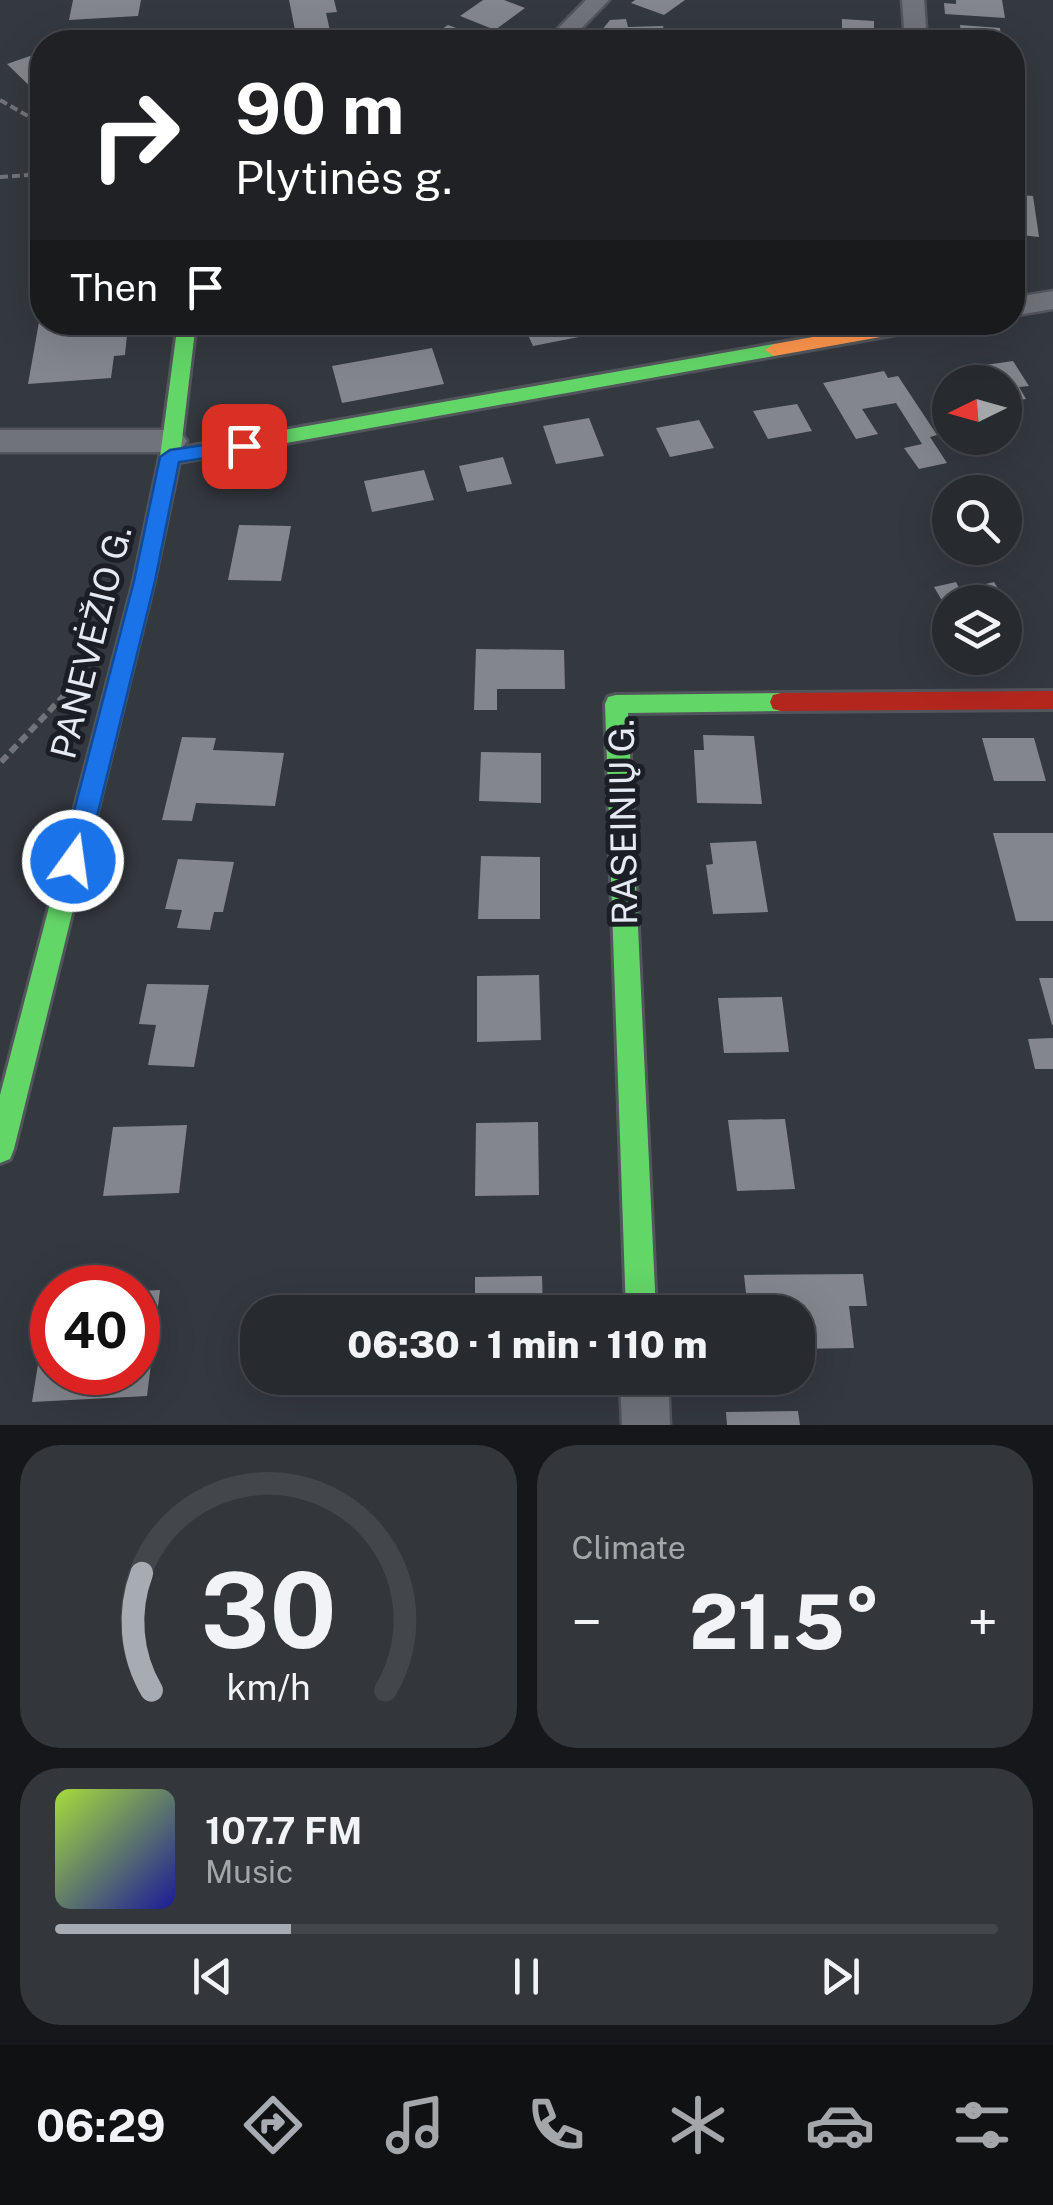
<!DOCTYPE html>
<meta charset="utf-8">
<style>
body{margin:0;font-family:"Public Sans",sans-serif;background:#33363b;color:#f1f3f6;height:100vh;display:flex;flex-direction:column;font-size:38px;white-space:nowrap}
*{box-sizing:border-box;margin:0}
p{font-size:32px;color:#a4a7aa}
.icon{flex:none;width:55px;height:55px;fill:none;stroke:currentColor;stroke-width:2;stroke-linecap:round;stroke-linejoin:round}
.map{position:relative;height:1425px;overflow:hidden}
.details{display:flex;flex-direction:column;gap:20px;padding:20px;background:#15171a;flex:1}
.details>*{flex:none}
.top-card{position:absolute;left:30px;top:30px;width:995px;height:305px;border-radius:40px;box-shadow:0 10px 40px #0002,0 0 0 2px #43464b;background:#202124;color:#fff;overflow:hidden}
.needle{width:65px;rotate:265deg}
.controls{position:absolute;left:932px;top:365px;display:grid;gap:20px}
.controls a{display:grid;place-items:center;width:90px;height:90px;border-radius:50%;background:#272a2f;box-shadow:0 10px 40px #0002,0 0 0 2px #43464b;font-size:50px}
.speed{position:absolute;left:30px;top:1265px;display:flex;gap:20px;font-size:50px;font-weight:700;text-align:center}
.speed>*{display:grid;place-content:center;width:130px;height:130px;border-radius:50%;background:#272a2f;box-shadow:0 10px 40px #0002,0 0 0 2px #43464b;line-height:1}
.speed .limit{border:15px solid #d22;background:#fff;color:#111}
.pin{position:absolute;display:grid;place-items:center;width:85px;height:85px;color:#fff;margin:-42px;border-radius:20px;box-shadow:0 5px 15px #0006}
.me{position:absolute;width:110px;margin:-55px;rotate:14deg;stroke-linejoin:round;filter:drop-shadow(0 0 8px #0008)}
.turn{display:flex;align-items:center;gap:35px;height:210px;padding:0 40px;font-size:45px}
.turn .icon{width:130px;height:130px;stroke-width:2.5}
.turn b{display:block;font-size:70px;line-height:85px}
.then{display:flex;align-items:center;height:95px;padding:0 40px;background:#0003;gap:20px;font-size:38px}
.big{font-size:75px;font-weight:800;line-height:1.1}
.details .tile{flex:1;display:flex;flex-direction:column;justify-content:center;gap:15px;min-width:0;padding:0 35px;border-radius:40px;background:#33363b}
.details .dial{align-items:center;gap:0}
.dial svg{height:260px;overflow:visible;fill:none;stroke:#43464b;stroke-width:7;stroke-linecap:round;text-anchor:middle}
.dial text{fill:#f1f3f6;stroke:none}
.song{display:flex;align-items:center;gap:30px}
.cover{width:120px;height:120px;border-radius:15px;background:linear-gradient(135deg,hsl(80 70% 55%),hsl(240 70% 35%))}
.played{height:10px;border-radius:5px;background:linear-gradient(90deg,#a7acb3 25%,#43464b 25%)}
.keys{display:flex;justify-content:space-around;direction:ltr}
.heat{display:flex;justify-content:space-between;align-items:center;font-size:55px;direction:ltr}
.details .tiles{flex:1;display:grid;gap:20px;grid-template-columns:1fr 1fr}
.tile:last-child{grid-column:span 2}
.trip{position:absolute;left:240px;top:1295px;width:575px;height:100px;border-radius:40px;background:#272a2f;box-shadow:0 10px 40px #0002,0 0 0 2px #43464b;font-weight:800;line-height:100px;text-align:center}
.tabs{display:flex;height:160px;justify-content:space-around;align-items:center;background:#101113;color:#a4a7aa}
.tabs .icon{width:70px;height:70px}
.tabs .on{color:#a7acb3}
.tabs b{font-size:45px;color:#f1f3f6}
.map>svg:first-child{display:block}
.building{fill:#83868d}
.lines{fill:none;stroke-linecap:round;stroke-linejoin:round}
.street-casing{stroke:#52555b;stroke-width:5}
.fast-casing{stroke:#52555b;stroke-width:6}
.slow-casing{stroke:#52555b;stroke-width:6}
.jam-casing{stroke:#52555b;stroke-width:6}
.path-far1{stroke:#707378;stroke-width:4;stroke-dasharray:8 4;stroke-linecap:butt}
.path{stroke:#707378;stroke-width:6;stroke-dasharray:9 5;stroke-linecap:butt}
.street{fill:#70747a;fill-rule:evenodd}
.fast{fill:#63d668;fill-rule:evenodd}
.slow{fill:#ff974d;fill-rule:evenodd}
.jam{fill:#b3261e;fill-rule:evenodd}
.route{fill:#1a73e8;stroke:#114b97;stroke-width:2.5}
.labels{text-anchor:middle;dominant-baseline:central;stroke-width:10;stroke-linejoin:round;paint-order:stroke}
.street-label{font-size:35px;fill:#e5eaf2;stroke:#1b1e24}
</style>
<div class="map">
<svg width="1053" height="1425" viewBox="0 0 1053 1425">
<rect width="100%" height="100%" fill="#34383f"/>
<g class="building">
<polygon points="73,0 141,0 138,16 69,20"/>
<polygon points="289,0 334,0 337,12 326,13 330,31 296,35"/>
<polygon points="483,0 504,0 525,8 495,30 460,16"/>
<polygon points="635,0 685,0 664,15 631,3"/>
<polygon points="956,0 1002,0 1005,18 945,14 944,3 956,4"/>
<polygon points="626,19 628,27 663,26 667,42 598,42 597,36 610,20"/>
<polygon points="842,19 874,21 874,42 842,42"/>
<polygon points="448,25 483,38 477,42 422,42"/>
<polygon points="960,25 1000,28 1002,42 962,42"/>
<polygon points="33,55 42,63 42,98 7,64"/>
<polygon points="1012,106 1020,107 1026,138 1012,137"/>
<polygon points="1012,194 1033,196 1039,237 1012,234"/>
<polygon points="39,322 117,322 115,336 127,335 125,355 114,356 111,378 28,384"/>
<polygon points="522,322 583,322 589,335 533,346"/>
<polygon points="432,348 444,384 342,403 332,366"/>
<polygon points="1013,361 1029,386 1019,387 1026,399 1005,402 1005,382 981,382 972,367"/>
<polygon points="884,371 888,378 898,376 937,435 930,437 947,463 919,469 904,448 922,444 896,403 862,409 878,434 856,439 823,383"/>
<polygon points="797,404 812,431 768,439 753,411"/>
<polygon points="589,418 604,456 556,464 543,426"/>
<polygon points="699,420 714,448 670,457 656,428"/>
<polygon points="503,457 512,484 467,492 459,466"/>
<polygon points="424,470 434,500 372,512 364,481"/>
<polygon points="239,525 291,526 281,581 228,580"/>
<polygon points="956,582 960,590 994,582 1024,631 1005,635 1005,602 950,602 950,614 934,587"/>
<polygon points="476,649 564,650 565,689 497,689 497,710 474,710"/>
<polygon points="703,735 754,736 762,804 697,803 694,750 704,750"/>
<polygon points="182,737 216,738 213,750 284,753 275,806 196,803 192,821 162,820"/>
<polygon points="982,738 1034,738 1046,781 994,781"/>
<polygon points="481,752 541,753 541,803 479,801"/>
<polygon points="993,833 1053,833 1053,921 1016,921"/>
<polygon points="756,841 768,912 713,914 706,865 713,864 710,843"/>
<polygon points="481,856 540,857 540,919 478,919"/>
<polygon points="178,859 234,862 223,912 214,912 210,930 177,928 182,910 165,909"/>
<polygon points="539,975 541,1040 477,1042 477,976"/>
<polygon points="1039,978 1053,978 1053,1025 1052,1025"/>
<polygon points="147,984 209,985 194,1067 148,1065 156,1025 139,1024"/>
<polygon points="782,997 789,1052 724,1053 718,998"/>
<polygon points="1053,1038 1053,1069 1035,1069 1028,1039"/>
<polygon points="785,1119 795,1189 737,1191 728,1120"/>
<polygon points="538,1122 539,1195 475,1196 476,1123"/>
<polygon points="187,1125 179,1193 103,1196 113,1127"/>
<polygon points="863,1274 867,1306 849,1306 854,1348 798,1349 798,1312 748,1312 744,1275"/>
<polygon points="542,1276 543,1312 475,1312 475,1277"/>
<polygon points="160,1290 147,1396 32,1402 39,1358 52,1357 52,1372 138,1372 138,1291"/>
<polygon points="798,1411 800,1425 727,1425 726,1412"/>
</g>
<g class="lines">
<defs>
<g id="street">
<polygon points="586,0 609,0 568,42 545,42"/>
<polygon points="902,0 924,0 927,42 905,42"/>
<polygon points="1053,291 1053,309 1012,316 1012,298"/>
<polygon points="0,430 172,430 182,434 187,441 182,448 172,452 0,452"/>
<polygon points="620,1378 668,1378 670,1425 622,1425"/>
</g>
<g id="fast">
<polygon points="178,322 196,322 181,448 774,344 783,350 774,356 179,462 154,581 14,1149 10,1159 0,1163 0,1095 134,581 160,457"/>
<polygon points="781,693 789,695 792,702 789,709 781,711 628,713 656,1312 626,1312 605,704 608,697 616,695"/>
</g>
<polygon id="slow" points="896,322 939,322 931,328 774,356 765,350 774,344"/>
<polygon id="jam" points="1053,691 1053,709 781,711 773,709 770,702 773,695 781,693"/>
</defs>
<use href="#street" class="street-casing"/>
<use href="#fast" class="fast-casing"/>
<use href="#slow" class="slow-casing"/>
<use href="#jam" class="jam-casing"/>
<g class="path-far1">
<polyline points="0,100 42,124"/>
<polyline points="0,177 29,175 41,123"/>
</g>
<polyline class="path" points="1,762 74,685"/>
<use href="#street" class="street"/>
<use href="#fast" class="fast"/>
<use href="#slow" class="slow"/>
<use href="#jam" class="jam"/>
</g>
<polygon class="route" points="244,439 251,441 251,451 179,462 155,581 86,861 82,869 73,872 65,869 61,861 134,581 160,457 170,450"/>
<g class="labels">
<g class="street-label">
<text transform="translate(91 642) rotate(-76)">PANEVĖŽIO G.</text>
<text transform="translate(623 822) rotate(-91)">RASEINIŲ G.</text>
</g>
</g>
</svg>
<div class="controls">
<a><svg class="needle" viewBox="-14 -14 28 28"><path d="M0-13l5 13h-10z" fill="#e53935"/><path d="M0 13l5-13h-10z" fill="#a4a7aa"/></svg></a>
<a><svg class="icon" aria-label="search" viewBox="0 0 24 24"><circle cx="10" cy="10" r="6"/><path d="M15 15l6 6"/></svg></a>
<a><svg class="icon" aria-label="layers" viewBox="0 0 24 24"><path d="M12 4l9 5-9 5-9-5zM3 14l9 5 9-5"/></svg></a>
</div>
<div class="speed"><div class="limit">40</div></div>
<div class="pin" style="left:244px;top:446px;background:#d93025"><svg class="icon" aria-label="arrive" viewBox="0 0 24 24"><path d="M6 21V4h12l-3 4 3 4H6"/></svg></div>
<svg class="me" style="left:73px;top:861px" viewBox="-20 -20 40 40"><circle r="17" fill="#1a73e8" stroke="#fff" stroke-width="3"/><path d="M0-11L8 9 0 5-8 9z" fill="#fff"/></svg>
<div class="trip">06:30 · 1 min · 110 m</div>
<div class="top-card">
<div class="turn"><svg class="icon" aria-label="right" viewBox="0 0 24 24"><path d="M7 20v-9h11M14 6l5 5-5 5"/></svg><div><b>90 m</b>Plytinės g.</div></div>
<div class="then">Then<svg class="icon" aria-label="arrive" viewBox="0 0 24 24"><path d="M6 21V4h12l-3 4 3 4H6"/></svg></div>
</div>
</div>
<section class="details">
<div class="tiles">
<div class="tile dial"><svg viewBox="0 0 100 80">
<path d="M14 69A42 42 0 1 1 86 69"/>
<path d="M14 69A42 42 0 0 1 11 33" stroke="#a7acb3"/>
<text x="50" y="56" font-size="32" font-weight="700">30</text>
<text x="50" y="72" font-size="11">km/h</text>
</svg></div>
<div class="tile"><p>Climate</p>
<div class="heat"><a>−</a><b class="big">21.5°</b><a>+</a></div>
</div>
<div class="tile">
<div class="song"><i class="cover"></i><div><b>107.7 FM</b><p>Music</p></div></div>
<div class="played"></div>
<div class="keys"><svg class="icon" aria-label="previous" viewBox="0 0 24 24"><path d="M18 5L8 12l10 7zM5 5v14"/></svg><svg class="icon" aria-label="pause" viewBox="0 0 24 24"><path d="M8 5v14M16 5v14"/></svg><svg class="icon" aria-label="next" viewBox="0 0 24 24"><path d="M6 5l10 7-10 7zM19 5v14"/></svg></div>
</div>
</div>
</section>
<nav class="tabs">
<b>06:29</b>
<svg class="icon on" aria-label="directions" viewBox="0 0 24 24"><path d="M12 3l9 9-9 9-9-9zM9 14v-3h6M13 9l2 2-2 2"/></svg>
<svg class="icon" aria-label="music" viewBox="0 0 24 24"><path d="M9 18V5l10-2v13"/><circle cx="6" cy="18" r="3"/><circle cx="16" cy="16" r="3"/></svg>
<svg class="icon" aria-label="phone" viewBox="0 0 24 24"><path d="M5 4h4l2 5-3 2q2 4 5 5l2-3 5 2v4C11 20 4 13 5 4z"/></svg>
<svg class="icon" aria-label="climate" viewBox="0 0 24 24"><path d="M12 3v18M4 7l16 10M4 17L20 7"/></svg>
<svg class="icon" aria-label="car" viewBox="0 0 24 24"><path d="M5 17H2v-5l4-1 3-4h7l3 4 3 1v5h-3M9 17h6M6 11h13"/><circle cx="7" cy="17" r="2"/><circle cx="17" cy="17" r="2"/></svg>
<svg class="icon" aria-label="filters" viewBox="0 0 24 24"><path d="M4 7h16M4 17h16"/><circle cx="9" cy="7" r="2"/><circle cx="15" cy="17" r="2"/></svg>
</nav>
